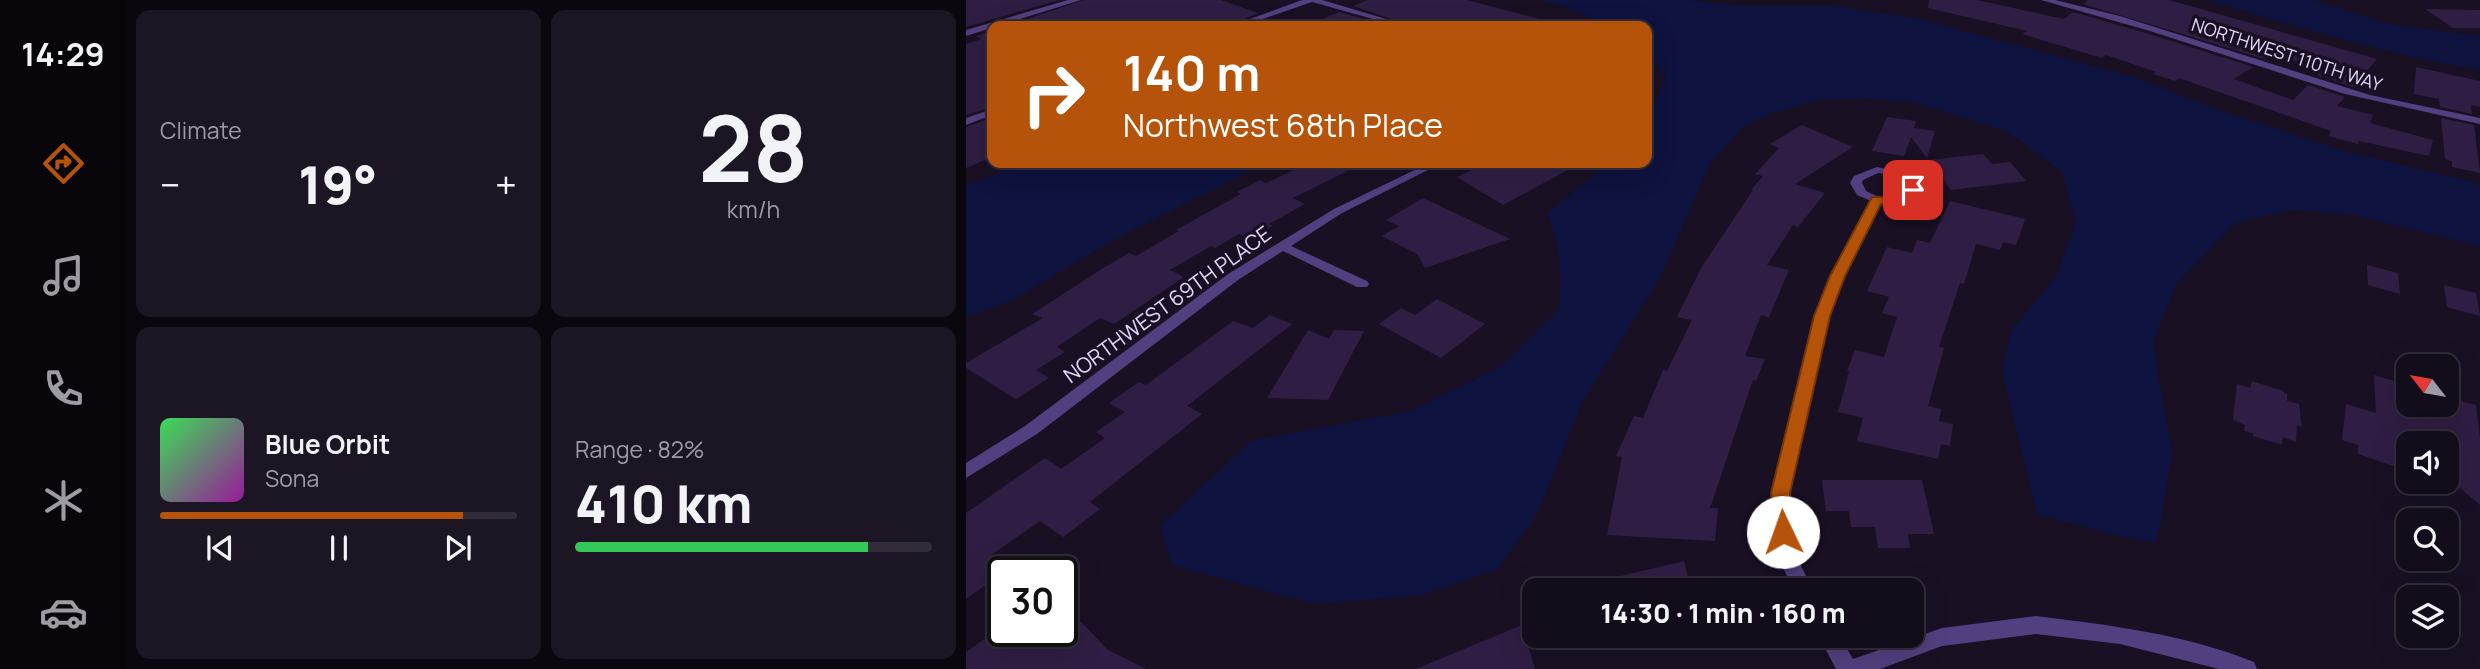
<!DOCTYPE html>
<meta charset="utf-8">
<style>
body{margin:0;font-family:Manrope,sans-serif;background:#1c1524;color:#f1f3f6;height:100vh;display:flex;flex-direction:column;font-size:26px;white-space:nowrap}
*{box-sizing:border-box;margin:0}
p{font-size:23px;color:#9d9ba3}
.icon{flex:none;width:38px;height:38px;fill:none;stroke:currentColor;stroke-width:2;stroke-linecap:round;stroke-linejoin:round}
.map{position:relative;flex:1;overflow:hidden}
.panel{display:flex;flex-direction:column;gap:10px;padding:10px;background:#0a070f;width:840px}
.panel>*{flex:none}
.guide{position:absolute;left:21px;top:21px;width:665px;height:147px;border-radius:14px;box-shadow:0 7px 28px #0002,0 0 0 2px #322c3a;background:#b45309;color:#fff;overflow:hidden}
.needle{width:46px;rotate:301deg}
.tools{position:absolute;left:1430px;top:354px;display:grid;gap:14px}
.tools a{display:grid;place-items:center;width:63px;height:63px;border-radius:14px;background:#130c1b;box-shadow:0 7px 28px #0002,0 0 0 2px #322c3a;font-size:35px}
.speed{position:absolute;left:21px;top:556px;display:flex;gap:14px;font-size:35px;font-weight:700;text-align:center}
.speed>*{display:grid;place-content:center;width:91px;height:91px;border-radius:50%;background:#130c1b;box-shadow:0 7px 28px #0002,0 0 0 2px #322c3a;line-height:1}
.speed .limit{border:4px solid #111;border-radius:10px;background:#fff;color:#111}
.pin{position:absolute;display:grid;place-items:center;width:60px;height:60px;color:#fff;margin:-30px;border-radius:14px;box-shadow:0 4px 10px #0006}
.me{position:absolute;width:77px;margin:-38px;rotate:357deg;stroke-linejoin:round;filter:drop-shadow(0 0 5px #0008)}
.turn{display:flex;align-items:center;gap:24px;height:147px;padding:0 21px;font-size:32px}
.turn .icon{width:91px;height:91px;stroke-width:2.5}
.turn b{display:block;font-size:49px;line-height:60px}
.big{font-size:52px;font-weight:800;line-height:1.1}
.panel .widget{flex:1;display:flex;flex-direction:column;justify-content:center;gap:10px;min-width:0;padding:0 24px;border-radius:14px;background:#1c1524}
.panel .dial{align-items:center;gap:0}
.dial b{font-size:91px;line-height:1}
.song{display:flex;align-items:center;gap:21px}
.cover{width:84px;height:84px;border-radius:10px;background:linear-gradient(135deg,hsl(130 70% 55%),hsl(300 70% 35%))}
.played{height:7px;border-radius:4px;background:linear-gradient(90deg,#b45309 85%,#322c3a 85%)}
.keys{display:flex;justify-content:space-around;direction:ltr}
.heat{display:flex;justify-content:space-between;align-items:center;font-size:38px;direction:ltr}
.charge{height:10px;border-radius:5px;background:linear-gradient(90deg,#34c759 82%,#322c3a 0)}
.panel .tiles{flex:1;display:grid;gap:10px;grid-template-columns:repeat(2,1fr)}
.trip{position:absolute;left:556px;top:578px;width:402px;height:70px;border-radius:14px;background:#130c1b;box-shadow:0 7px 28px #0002,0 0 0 2px #322c3a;font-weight:800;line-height:70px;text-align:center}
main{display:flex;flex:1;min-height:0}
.tab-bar{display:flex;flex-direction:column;width:126px;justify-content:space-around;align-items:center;background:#08050b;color:#9d9ba3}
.tab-bar .icon{width:49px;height:49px}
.tab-bar .active{color:#b45309}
.tab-bar b{font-size:32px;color:#f1f3f6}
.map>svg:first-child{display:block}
.water{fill:#0e133f}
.building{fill:#2f1e43}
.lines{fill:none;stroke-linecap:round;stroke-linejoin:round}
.minor{fill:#523f7f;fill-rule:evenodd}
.route{fill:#b45309;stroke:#753606;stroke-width:2}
.labels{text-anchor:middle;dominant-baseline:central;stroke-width:7;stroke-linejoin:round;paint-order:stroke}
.far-street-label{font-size:18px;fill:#e4d6fc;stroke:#191024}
.street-label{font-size:21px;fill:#e4d6fc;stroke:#191024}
</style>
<main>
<nav class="tab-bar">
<b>14:29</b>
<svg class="icon active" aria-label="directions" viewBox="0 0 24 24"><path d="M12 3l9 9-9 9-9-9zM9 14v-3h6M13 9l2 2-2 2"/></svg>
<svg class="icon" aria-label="music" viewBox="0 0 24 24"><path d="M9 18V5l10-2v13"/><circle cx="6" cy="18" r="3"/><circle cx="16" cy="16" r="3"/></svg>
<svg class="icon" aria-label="phone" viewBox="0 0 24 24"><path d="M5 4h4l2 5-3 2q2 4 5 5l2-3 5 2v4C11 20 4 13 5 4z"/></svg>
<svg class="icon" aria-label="climate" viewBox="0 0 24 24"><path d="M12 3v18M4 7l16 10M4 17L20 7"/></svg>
<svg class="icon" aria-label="car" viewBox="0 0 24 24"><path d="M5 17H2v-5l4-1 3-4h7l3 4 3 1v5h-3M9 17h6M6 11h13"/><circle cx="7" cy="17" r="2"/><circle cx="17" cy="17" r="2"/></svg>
</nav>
<section class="panel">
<div class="tiles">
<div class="widget"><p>Climate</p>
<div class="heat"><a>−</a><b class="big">19°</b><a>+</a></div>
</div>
<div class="widget dial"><b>28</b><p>km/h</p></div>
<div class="widget">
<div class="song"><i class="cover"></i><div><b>Blue Orbit</b><p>Sona</p></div></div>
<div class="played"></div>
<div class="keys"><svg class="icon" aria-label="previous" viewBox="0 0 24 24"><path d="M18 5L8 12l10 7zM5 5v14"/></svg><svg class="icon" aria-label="pause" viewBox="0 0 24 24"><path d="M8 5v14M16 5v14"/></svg><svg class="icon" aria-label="next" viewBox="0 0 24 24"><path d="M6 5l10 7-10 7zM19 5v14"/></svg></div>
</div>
<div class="widget"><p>Range · 82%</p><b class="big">410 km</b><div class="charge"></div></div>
</div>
</section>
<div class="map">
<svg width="1514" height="669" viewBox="0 0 1514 669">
<rect width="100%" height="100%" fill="#191024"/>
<g class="water">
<path d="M573,0H722L771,6H871L953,19L1168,77L1258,112L1379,151L1514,184V246L1388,215L1326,210L1269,223L1211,283L1187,343L1206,454L1191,543L1145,534L1071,514L1036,371L1045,331L1090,276L1110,223L1096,172L1042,132L948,102L903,99L854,100L806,113L778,126L744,163L695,276L617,401L570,517L530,570L456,595L349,604L206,565L194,526L285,441L445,411L536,366L593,309C596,275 594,245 581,213L643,163H681V121L700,78L681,55V26H643L598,6Z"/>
<path d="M1242,0H1347L1422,24L1514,36V70C1421,54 1332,27 1242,0Z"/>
<polygon points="58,163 300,163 142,243 47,300 0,317 0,186"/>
</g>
<g class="building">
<polygon points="0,0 93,0 0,27"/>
<polygon points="118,0 255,0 292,13 262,26 40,26"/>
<polygon points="402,0 501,0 577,20 576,26 447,26 387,6"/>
<polygon points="963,0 1011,0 1098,19 1107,12 1183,34 1287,67 1268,79 1327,100 1342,85 1379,97 1371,106 1407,115 1404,123 1467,140 1463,156 1393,141 1392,144 1363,136 1365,131 1213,78 1209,81 1187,74 1190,72 1140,55 1136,58 1056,34 1061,31 962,8"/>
<polygon points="1122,0 1203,0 1411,59 1387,87 1351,75 1356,70 1307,54 1299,59 1117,4"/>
<polygon points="1459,9 1514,10 1514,28 1487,28"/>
<polygon points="373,12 423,26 340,26"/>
<polygon points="26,31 26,107 0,115 0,44 16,39 10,36"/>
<polygon points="1450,67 1514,81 1514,107 1505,105 1506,114 1474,107 1473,99 1448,94"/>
<polygon points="921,117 950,121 948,128 969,131 961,158 945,137 938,156 906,151"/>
<polygon points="26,118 26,157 0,168 0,127"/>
<polygon points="1475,118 1508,125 1514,173 1486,167 1486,161 1479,159"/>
<polygon points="836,125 887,147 829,184 859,193 832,227 827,225 801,265 823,270 803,317 795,315 779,356 799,359 790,381 787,380 744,508 752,508 749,541 641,535 656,457 650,456 668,416 677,418 697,370 701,371 726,320 711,317 735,268 787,190 785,190 797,176 789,174 813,148 804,144"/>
<polygon points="1017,154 1026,164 1044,162 1060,181 985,190 963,160"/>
<polygon points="343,163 398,163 327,198 339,204 303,224 307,226 284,239 273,234 249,248 245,246 204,270 218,277 148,324 134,318 91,347 99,352 70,370 83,378 50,399 0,368 0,363 77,318 66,314 139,267 163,253 170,256 213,231 210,230 275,194 271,192 294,180 300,183"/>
<polygon points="520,163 615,163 537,205 491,177"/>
<polygon points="457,198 544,239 459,268 451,254 416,236 433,226 420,220"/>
<polygon points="984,201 1059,219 1050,245 1037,242 1034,250 1010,244 998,284 994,283 973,347 978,348 962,406 975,409 973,421 987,424 984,446 975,444 972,459 891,441 897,418 872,412 883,372 881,371 889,350 918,357 931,317 916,313 923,297 901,291 921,247 946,253 951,240 964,243"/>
<polygon points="1401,265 1432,273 1434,294 1402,285"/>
<polygon points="1478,285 1510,293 1514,316 1481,307"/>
<polygon points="471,299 519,324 475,358 413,324 435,308 449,315"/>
<polygon points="304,315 326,324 221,406 236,414 124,502 134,509 97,537 74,521 25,555 42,569 0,599 0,513 79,458 95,469 139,438 130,432 159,412 143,403 173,382 180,385 267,321 287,328"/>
<polygon points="342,330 363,339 368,330 398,331 362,400 301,398"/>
<polygon points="1408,375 1442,385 1442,404 1480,404 1480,397 1510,405 1514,438 1514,505 1480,476 1480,443 1442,443 1442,462 1432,459 1433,468 1392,454 1392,445 1376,440 1380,404 1410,413"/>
<polygon points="1286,381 1314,390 1321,394 1321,401 1333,404 1336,427 1331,425 1330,442 1317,437 1316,444 1310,443 1287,436 1287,433 1278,431 1279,425 1267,420 1271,384 1284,388"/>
<polygon points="856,480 956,480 968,534 942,534 944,548 912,548 909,527 885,527 883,511 860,511"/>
<polygon points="718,561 725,590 630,590 629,582"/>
<polygon points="96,602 142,650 180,669 0,669 0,652 28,632 96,632"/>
<polygon points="556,625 569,669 450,669"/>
</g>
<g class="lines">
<g class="minor">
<polygon points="102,0 115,0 0,36 0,30"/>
<polygon points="336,0 356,0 444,26 432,26 346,2 276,26 265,26"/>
<polygon points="1075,0 1089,0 1154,16 1404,95 1514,118 1514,124 1379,94 1184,31"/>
<polygon points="26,109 26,115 0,125 0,118"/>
<polygon points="463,163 476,163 376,213 325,246 401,281 403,284 401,287 391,287 317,251 272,280 71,434 0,478 0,463 59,426 262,274 368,209"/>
<path d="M911,167L940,173L953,185C947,204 933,206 915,204L877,276L863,316L823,493L826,532L835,566L847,590H828L817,568L808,532L807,493L849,316L865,276L905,201L891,195L884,183L888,176ZM912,173C924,174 933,176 941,185L939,193C925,200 913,198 900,191L896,183L897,180Z"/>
<path d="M1070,616C1143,625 1219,634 1288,662L1291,669H1253L1154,644L1070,634L976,646L914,669H870L852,635H873L887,659L976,628Z"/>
</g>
</g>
<path class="route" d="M947,186L954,190C942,204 932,205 915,204L879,276L864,316L824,493L827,532L824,538L817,540L810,538L807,532L805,493L848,316L864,276L906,197H930Z"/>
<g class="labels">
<g class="far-street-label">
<text transform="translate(1321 54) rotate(18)">NORTHWEST 110TH WAY</text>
</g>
<g class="street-label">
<text transform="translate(201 304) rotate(-36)">NORTHWEST 69TH PLACE</text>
</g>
</g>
</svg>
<div class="tools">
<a><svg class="needle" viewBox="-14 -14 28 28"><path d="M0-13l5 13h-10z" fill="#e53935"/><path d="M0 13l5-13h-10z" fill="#9d9ba3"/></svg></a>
<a><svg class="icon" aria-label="sound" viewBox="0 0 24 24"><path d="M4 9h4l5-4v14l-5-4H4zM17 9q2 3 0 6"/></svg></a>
<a><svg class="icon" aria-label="search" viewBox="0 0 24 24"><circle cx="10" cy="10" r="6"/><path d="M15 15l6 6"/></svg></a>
<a><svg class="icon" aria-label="layers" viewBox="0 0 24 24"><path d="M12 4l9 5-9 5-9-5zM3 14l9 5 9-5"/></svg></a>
</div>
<div class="speed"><div class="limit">30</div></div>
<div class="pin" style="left:947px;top:190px;background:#d93025"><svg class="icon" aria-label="arrive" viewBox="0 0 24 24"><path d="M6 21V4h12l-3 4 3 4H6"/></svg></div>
<svg class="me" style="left:817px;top:532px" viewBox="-20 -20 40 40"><circle r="19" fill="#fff"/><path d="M0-13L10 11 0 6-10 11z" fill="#b45309"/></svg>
<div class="trip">14:30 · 1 min · 160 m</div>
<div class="guide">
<div class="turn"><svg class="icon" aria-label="right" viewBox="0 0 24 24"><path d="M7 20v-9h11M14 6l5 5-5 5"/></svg><div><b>140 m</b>Northwest 68th Place</div></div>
</div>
</div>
</main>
